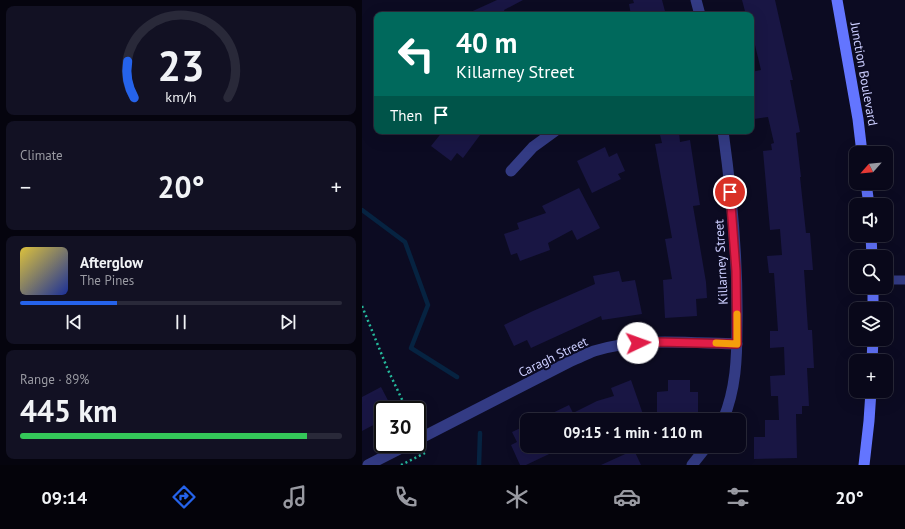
<!DOCTYPE html>
<meta charset="utf-8">
<style>
body{margin:0;font-family:"PT Sans",sans-serif;background:#121123;color:#f1f3f6;height:100vh;display:flex;flex-direction:column;font-size:15px;white-space:nowrap}
*{box-sizing:border-box;margin:0}
p{font-size:13px;color:#999aa2}
.icon{flex:none;width:22px;height:22px;fill:none;stroke:currentColor;stroke-width:2;stroke-linecap:round;stroke-linejoin:round}
.map{position:relative;flex:1;overflow:hidden}
.sheet{display:flex;flex-direction:column;gap:6px;padding:6px;background:#05040e;width:362px}
.sheet>*{flex:none}
.hud{position:absolute;left:12px;top:12px;width:380px;height:122px;border-radius:8px;box-shadow:0 4px 16px #0002,0 0 0 1px #292939;background:#00695c;color:#fff;overflow:hidden}
.needle{width:26px;rotate:243deg}
.fabs{position:absolute;left:487px;top:146px;display:grid;gap:8px}
.fabs a{display:grid;place-items:center;width:44px;height:44px;border-radius:8px;background:#09081a;box-shadow:0 4px 16px #0002,0 0 0 1px #292939;font-size:20px}
.speed{position:absolute;left:12px;top:401px;display:flex;gap:8px;font-size:20px;font-weight:700;text-align:center}
.speed>*{display:grid;place-content:center;width:52px;height:52px;border-radius:50%;background:#09081a;box-shadow:0 4px 16px #0002,0 0 0 1px #292939;line-height:1}
.speed .limit{border:2px solid #111;border-radius:6px;background:#fff;color:#111}
.pin{position:absolute;display:grid;place-items:center;width:34px;height:34px;color:#fff;margin:-17px;border:2px solid #fff;border-radius:50%;box-shadow:0 1px 4px #0007}
.me{position:absolute;width:44px;margin:-22px;rotate:87deg;stroke-linejoin:round;filter:drop-shadow(0 0 3px #0008)}
.turn{display:flex;align-items:center;gap:14px;height:84px;padding:0 16px;font-size:18px}
.turn .icon{width:52px;height:52px;stroke-width:2.5}
.turn b{display:block;font-size:28px;line-height:34px}
.then{display:flex;align-items:center;height:38px;padding:0 16px;background:#0003;gap:8px;font-size:15px}
.big{font-size:30px;font-weight:800;line-height:1.1}
.sheet .widget{flex:1;display:flex;flex-direction:column;justify-content:center;gap:6px;min-width:0;padding:0 14px;border-radius:8px;background:#121123}
.sheet .dial{align-items:center;gap:0}
.dial svg{height:104px;overflow:visible;fill:none;stroke:#292939;stroke-width:7;stroke-linecap:round;text-anchor:middle}
.dial text{fill:#f1f3f6;stroke:none}
.song{display:flex;align-items:center;gap:12px}
.cover{width:48px;height:48px;border-radius:6px;background:linear-gradient(135deg,hsl(50 70% 55%),hsl(230 70% 35%))}
.played{height:4px;border-radius:2px;background:linear-gradient(90deg,#2563eb 30%,#292939 30%)}
.keys{display:flex;justify-content:space-around;direction:ltr}
.heat{display:flex;justify-content:space-between;align-items:center;font-size:22px;direction:ltr}
.charge{height:6px;border-radius:3px;background:linear-gradient(90deg,#34c759 89%,#292939 0)}
.trip{position:absolute;left:158px;top:413px;width:226px;height:40px;border-radius:8px;background:#09081a;box-shadow:0 4px 16px #0002,0 0 0 1px #292939;font-weight:800;line-height:40px;text-align:center}
.dock{display:flex;height:64px;justify-content:space-around;align-items:center;background:#04030a;color:#999aa2}
.dock .icon{width:28px;height:28px}
.dock .on{color:#2563eb}
.dock b{font-size:18px;color:#f1f3f6}
main{display:flex;flex:1;min-height:0}
.map>svg:first-child{display:block}
.lines{fill:none;stroke-linecap:round;stroke-linejoin:round}
.stream{stroke:#062341;stroke-width:4.5}
.building{fill:#191644}
.path{stroke:#25ba9c;stroke-width:2.5;stroke-dasharray:2 3;stroke-linecap:butt}
.service{stroke:#333b84;stroke-width:9}
.minor{stroke:#333b84;stroke-width:11}
.secondary{stroke:#6375ff;stroke-width:11}
.route-casing{stroke:#92132f;stroke-width:10}
.route{stroke:#e11d48;stroke-width:7}
.slow{stroke:#f59e0b;stroke-width:7}
.labels{text-anchor:middle;dominant-baseline:central;stroke-width:4;stroke-linejoin:round;paint-order:stroke}
.street-label{font-size:13px;fill:#ccceff;stroke:#0c0b22}
</style>
<main>
<section class="sheet">
<div class="widget dial"><svg viewBox="0 0 100 80">
<path d="M14 69A42 42 0 1 1 86 69"/>
<path d="M14 69A42 42 0 0 1 9 41" stroke="#2563eb"/>
<text x="50" y="56" font-size="32" font-weight="700">23</text>
<text x="50" y="72" font-size="11">km/h</text>
</svg></div>
<div class="widget"><p>Climate</p>
<div class="heat"><a>−</a><b class="big">20°</b><a>+</a></div>
</div>
<div class="widget">
<div class="song"><i class="cover"></i><div><b>Afterglow</b><p>The Pines</p></div></div>
<div class="played"></div>
<div class="keys"><svg class="icon" aria-label="previous" viewBox="0 0 24 24"><path d="M18 5L8 12l10 7zM5 5v14"/></svg><svg class="icon" aria-label="pause" viewBox="0 0 24 24"><path d="M8 5v14M16 5v14"/></svg><svg class="icon" aria-label="next" viewBox="0 0 24 24"><path d="M6 5l10 7-10 7zM19 5v14"/></svg></div>
</div>
<div class="widget"><p>Range · 89%</p><b class="big">445 km</b><div class="charge"></div></div>
</section>
<div class="map">
<svg width="543" height="465" viewBox="0 0 543 465">
<rect width="100%" height="100%" fill="#0c0b22"/>
<g class="lines">
<g class="stream">
<polyline points="0,210 43,242 66,305 49,348 95,377"/>
<polyline points="117,465 118,433"/>
</g>
</g>
<g class="building">
<polygon points="135,0 161,0 142,10 144,15 102,15"/>
<polygon points="271,0 300,0 304,15 269,15 267,4 272,3"/>
<polygon points="380,0 413,0 431,80 428,80 438,132 434,133 439,177 438,177 444,233 448,233 451,270 442,270 446,330 450,330 452,368 445,368 447,406 440,406 440,414 434,414 435,458 392,459 392,437 403,437 403,420 417,420 416,396 409,396 408,376 423,375 422,347 408,348 408,331 416,331 412,273 407,273 405,256 420,255 418,229 408,230 401,151 410,150 409,144 412,143 406,117 392,119 389,102 389,72 399,70 392,41 389,42 389,15 384,15"/>
<polygon points="81,131 121,131 101,158 95,153 89,161 69,146"/>
<polygon points="317,132 318,142 328,140 338,205 331,206 344,282 345,298 334,299 335,316 303,318 301,280 310,279 303,239 310,238 293,144 300,143 298,135"/>
<polygon points="243,147 247,157 255,153 263,171 256,174 259,179 230,193 215,161"/>
<polygon points="217,188 238,228 215,240 210,230 186,243 188,250 158,261 155,253 149,255 142,234 157,229 155,223 184,213 180,206"/>
<polygon points="257,271 260,282 273,280 280,314 240,320 239,316 169,348 165,340 152,346 142,325 171,311 233,284 231,276"/>
<polygon points="269,380 283,420 176,420 207,405 211,413 235,401 252,396 249,388"/>
<polygon points="306,380 328,380 328,392 336,392 336,414 295,415 295,392 306,391"/>
<polygon points="19,387 31,410 21,410 21,420 0,431 0,397"/>
<polygon points="165,425 165,446 204,446 164,465 158,465 149,445 155,442 150,432"/>
<polygon points="272,450 279,465 239,465"/>
</g>
<g class="lines">
<g class="path">
<polyline points="0,306 26,370 45,410"/>
<polyline points="39,465 63,453"/>
</g>
<polyline class="service" points="524,280 543,280"/>
<g class="minor">
<polyline points="334,0 338,15"/>
<path d="M361,131C370,195 376,260 375,325C375,358 374,389 361,420"/>
<polyline points="149,171 171,147 193,131"/>
<path d="M55,440L209,361C217,358 224,354 232,351C275,337 329,343 375,344"/>
<polyline points="6,465 47,444"/>
<polyline points="330,465 345,446"/>
</g>
<g class="secondary">
<polyline points="475,0 496,119 500,153"/>
<polyline points="504,183 507,205"/>
<polyline points="509,235 510,257"/>
<polyline points="511,309 511,287"/>
<polyline points="510,361 511,339"/>
<polyline points="502,465 507,421 509,391"/>
</g>
</g>
<g class="lines">
<defs>
<polyline id="route" points="276,343 296,342 375,344 374,271 368,192"/>
</defs>
<use href="#route" class="route-casing"/>
<use href="#route" class="route"/>
<polyline class="slow" points="354,343 375,344 375,314"/>
</g>
<g class="labels">
<g class="street-label">
<text transform="translate(502 74) rotate(80)">Junction Boulevard</text>
<text transform="translate(359 262) rotate(-93)">Killarney Street</text>
<text transform="translate(191 357) rotate(-26)">Caragh Street</text>
</g>
</g>
</svg>
<div class="fabs">
<a><svg class="needle" viewBox="-14 -14 28 28"><path d="M0-13l5 13h-10z" fill="#e53935"/><path d="M0 13l5-13h-10z" fill="#999aa2"/></svg></a>
<a><svg class="icon" aria-label="sound" viewBox="0 0 24 24"><path d="M4 9h4l5-4v14l-5-4H4zM17 9q2 3 0 6"/></svg></a>
<a><svg class="icon" aria-label="search" viewBox="0 0 24 24"><circle cx="10" cy="10" r="6"/><path d="M15 15l6 6"/></svg></a>
<a><svg class="icon" aria-label="layers" viewBox="0 0 24 24"><path d="M12 4l9 5-9 5-9-5zM3 14l9 5 9-5"/></svg></a>
<a>+</a>
</div>
<div class="speed"><div class="limit">30</div></div>
<div class="pin" style="left:368px;top:192px;background:#d93025"><svg class="icon" aria-label="arrive" viewBox="0 0 24 24"><path d="M6 21V4h12l-3 4 3 4H6"/></svg></div>
<svg class="me" style="left:276px;top:343px" viewBox="-20 -20 40 40"><circle r="19" fill="#fff"/><path d="M0-13L10 11 0 6-10 11z" fill="#e11d48"/></svg>
<div class="trip">09:15 · 1 min · 110 m</div>
<div class="hud">
<div class="turn"><svg class="icon" aria-label="left" viewBox="0 0 24 24"><path d="M17 20v-9H6M10 6l-5 5 5 5"/></svg><div><b>40 m</b>Killarney Street</div></div>
<div class="then">Then<svg class="icon" aria-label="arrive" viewBox="0 0 24 24"><path d="M6 21V4h12l-3 4 3 4H6"/></svg></div>
</div>
</div>
</main>
<nav class="dock">
<b>09:14</b>
<svg class="icon on" aria-label="directions" viewBox="0 0 24 24"><path d="M12 3l9 9-9 9-9-9zM9 14v-3h6M13 9l2 2-2 2"/></svg>
<svg class="icon" aria-label="music" viewBox="0 0 24 24"><path d="M9 18V5l10-2v13"/><circle cx="6" cy="18" r="3"/><circle cx="16" cy="16" r="3"/></svg>
<svg class="icon" aria-label="phone" viewBox="0 0 24 24"><path d="M5 4h4l2 5-3 2q2 4 5 5l2-3 5 2v4C11 20 4 13 5 4z"/></svg>
<svg class="icon" aria-label="climate" viewBox="0 0 24 24"><path d="M12 3v18M4 7l16 10M4 17L20 7"/></svg>
<svg class="icon" aria-label="car" viewBox="0 0 24 24"><path d="M5 17H2v-5l4-1 3-4h7l3 4 3 1v5h-3M9 17h6M6 11h13"/><circle cx="7" cy="17" r="2"/><circle cx="17" cy="17" r="2"/></svg>
<svg class="icon" aria-label="filters" viewBox="0 0 24 24"><path d="M4 7h16M4 17h16"/><circle cx="9" cy="7" r="2"/><circle cx="15" cy="17" r="2"/></svg>
<b>20°</b>
</nav>
